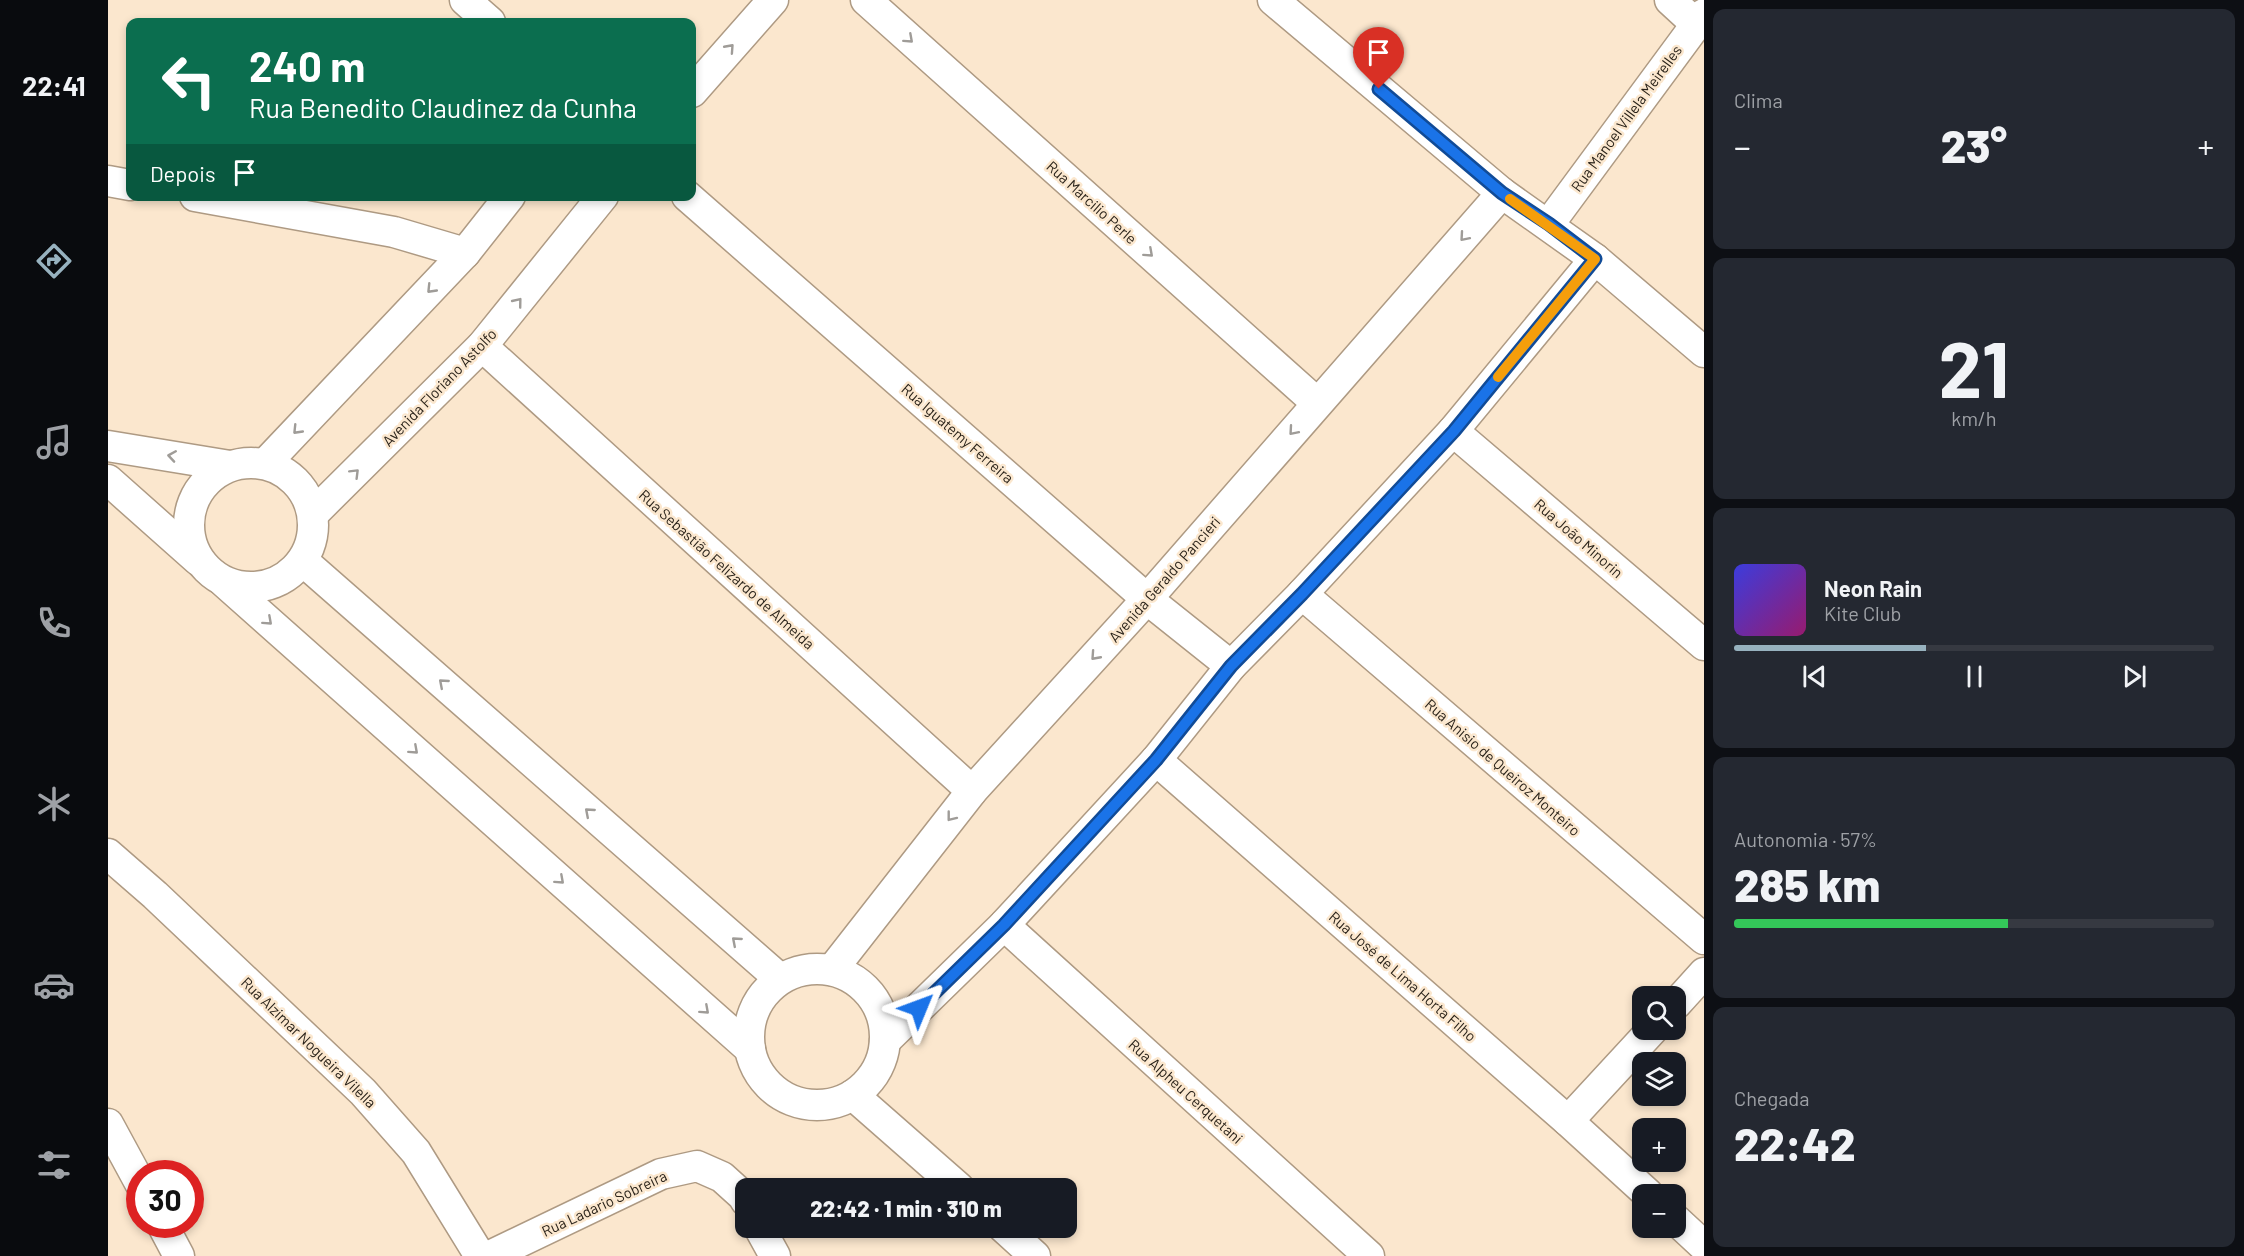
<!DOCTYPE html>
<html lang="pt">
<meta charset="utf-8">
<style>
body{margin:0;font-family:Barlow,sans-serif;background:#242831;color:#f1f3f6;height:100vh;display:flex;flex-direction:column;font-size:22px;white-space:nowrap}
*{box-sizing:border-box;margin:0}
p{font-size:20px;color:#9ea1a6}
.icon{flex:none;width:33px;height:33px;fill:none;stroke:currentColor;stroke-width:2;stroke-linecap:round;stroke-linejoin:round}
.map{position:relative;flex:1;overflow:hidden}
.side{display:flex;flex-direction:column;gap:9px;padding:9px;background:#0d0f14;width:540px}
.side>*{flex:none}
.banner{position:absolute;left:18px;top:18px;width:570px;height:183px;border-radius:12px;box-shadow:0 3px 9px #0003;background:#0b6e4f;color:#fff;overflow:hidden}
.buttons{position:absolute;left:1524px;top:986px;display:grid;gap:12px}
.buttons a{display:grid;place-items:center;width:54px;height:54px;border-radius:12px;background:#171b24;box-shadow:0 3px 9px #0003;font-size:30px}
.speed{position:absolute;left:18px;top:1160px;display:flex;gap:12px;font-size:30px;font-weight:700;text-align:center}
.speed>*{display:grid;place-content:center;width:78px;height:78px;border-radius:50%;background:#171b24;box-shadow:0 3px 9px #0003;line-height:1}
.speed .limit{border:9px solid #d22;background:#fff;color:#111}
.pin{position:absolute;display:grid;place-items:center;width:51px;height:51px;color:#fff;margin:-62px -26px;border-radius:50% 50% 50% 0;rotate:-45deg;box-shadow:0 0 6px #0007}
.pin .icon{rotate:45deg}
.me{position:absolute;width:66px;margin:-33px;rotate:46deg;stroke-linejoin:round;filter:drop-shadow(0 0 4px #0008)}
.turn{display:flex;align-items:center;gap:21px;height:126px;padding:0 24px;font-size:27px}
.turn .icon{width:78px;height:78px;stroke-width:2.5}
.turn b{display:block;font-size:42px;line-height:51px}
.then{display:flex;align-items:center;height:57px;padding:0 24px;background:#0003;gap:12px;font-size:22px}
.big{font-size:45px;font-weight:800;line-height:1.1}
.side .tile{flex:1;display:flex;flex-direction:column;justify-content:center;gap:9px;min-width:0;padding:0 21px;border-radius:12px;background:#242831}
.side .dial{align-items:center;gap:0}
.dial b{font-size:78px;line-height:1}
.song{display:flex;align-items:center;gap:18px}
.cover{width:72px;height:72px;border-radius:9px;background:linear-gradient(135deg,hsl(240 70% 55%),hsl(320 70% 35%))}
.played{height:6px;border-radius:3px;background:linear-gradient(90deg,#97b2bf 40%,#363941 40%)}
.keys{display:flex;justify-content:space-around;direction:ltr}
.heat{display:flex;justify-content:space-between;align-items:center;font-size:33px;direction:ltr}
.charge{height:9px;border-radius:4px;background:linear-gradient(90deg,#34c759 57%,#363941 0)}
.trip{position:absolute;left:627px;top:1178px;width:342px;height:60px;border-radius:12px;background:#171b24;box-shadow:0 3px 9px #0003;font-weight:800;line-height:60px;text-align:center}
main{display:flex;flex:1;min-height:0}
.tabs{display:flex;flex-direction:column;width:108px;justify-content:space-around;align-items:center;background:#090b0e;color:#9ea1a6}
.tabs .icon{width:42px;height:42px}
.tabs .on{color:#97b2bf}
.tabs b{font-size:27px;color:#f1f3f6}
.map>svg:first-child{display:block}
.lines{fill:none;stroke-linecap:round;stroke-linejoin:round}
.minor-casing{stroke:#ae9a83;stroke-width:33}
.minor{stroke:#fff;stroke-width:30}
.oneway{stroke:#9f9c98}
.route-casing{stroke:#114b97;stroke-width:15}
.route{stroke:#1a73e8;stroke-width:10}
.slow{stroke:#f59e0b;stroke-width:10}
.labels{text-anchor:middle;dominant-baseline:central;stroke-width:5;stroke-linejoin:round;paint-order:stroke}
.street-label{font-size:15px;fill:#2a231a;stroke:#fbe7ce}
</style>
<main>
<nav class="tabs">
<b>22:41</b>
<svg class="icon on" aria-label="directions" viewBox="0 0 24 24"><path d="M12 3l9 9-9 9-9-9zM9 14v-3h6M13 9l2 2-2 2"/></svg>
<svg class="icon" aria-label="music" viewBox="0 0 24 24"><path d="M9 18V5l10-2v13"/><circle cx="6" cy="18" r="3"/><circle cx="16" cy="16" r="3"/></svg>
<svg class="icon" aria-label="phone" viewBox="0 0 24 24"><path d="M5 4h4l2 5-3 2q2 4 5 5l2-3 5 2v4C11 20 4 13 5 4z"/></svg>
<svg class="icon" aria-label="climate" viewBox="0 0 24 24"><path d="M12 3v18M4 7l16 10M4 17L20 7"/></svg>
<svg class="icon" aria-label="car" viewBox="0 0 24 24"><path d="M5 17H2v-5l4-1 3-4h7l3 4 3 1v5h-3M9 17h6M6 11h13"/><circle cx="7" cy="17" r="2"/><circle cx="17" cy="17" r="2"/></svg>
<svg class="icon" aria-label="filters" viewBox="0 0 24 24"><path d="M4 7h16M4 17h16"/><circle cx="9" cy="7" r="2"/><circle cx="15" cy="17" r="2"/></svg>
</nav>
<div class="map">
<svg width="1596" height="1256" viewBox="0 0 1596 1256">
<rect width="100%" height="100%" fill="#fbe7ce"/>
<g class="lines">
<defs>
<g id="minor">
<polyline points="357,0 382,22"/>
<polyline points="758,0 1209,403"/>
<polyline points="1165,0 1394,193 1487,259 1596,352"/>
<polyline points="1562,0 1587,23"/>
<polyline points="584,92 665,0"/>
<polyline points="0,181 22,185"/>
<polyline points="87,196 286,232 357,253"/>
<polyline points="579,196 1039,599 1123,666"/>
<polyline points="1441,224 1596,14"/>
<polyline points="374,346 864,791"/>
<polyline points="1345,431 1596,645"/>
<polyline points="0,446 122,466"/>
<circle cx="143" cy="525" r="62"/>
<polyline points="157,464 357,253 402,196"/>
<polyline points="0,480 90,560"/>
<polyline points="205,514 374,346 495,196"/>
<polyline points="195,561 672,979"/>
<polyline points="116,582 642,1049"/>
<polyline points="1194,594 1596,939"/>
<polyline points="1048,760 1460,1121 1540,1194"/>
<polyline points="0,854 47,895 255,1092 308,1152 372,1256"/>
<polyline points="896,925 1261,1256"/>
<circle cx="709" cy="1037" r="68"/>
<polyline points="724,970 864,791 1039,599 1394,193"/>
<polyline points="1568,1004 1596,973"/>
<polyline points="777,1041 896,925 1048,760 1123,666 1194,594 1345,431 1487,259"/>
<polyline points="745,1095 851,1188"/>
<polyline points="1460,1121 1545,1029"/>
<polyline points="0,1124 32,1183"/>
<polyline points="1568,1220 1596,1246"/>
<polyline points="54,1224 71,1256"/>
<polyline points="651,1227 667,1256"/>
<polyline points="895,1227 927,1256"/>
<polyline points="382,1256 553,1174 589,1166 614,1177 635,1196 638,1201"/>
</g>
</defs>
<use href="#minor" class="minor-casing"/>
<use href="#minor" class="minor"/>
</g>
<defs><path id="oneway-chevron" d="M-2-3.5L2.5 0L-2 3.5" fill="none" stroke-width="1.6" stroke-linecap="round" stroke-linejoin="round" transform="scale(1.5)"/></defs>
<g class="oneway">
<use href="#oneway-chevron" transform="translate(801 39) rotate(42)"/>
<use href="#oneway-chevron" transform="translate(622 48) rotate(-48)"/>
<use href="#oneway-chevron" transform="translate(1356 237) rotate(131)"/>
<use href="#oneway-chevron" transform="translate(1041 253) rotate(42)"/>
<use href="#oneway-chevron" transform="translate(323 289) rotate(134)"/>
<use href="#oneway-chevron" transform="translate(410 302) rotate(-51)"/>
<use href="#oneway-chevron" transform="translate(189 430) rotate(134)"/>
<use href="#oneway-chevron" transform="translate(1185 431) rotate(131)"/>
<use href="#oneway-chevron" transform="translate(64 456) rotate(-171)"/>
<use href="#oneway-chevron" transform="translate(247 473) rotate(-45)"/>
<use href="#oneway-chevron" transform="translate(160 621) rotate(42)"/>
<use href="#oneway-chevron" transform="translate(987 656) rotate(132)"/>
<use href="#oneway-chevron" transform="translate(335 683) rotate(-139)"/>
<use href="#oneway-chevron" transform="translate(306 750) rotate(42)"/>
<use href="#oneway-chevron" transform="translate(481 812) rotate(-139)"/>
<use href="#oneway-chevron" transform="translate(843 817) rotate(128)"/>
<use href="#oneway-chevron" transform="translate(452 880) rotate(42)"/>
<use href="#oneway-chevron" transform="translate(628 941) rotate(-139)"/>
<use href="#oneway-chevron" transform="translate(597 1010) rotate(42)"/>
</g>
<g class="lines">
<defs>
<polyline id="route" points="811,1008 896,925 1048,760 1123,666 1194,594 1346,431 1487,259 1441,224 1394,193 1271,89"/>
</defs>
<use href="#route" class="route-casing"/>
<use href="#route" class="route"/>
<polyline class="slow" points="1390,377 1487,259 1402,199"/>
</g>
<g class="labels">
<g class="street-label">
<text transform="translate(1518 118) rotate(-54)">Rua Manoel Villela Meirelles</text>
<text transform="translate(984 202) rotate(42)">Rua Marcilio Perle</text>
<text transform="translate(331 387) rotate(-46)">Avenida Floriano Astolfo</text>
<text transform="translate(850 433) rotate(41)">Rua Iguatemy Ferreira</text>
<text transform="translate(1471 538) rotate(41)">Rua João Minorin</text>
<text transform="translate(619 569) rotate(42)">Rua Sebastião Felizardo de Almeida</text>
<text transform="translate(1056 579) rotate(-49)">Avenida Geraldo Pancieri</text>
<text transform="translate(1395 767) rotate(41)">Rua Anisio de Queiroz Monteiro</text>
<text transform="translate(1295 976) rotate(41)">Rua José de Lima Horta Filho</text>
<text transform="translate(201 1042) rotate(44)">Rua Alzimar Nogueira Vilella</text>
<text transform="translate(1078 1091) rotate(42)">Rua Alpheu Cerquetani</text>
<text transform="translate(496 1203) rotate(-25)">Rua Ladario Sobreira</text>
</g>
</g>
</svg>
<div class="buttons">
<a><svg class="icon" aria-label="search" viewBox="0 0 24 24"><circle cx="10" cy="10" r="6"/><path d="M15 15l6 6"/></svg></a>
<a><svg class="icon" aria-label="layers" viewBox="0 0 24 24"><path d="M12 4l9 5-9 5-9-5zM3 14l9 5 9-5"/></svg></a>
<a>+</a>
<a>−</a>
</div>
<div class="speed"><div class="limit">30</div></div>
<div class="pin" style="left:1271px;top:89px;background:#d93025"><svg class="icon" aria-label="arrive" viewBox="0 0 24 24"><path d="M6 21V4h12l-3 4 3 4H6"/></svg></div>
<svg class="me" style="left:811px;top:1008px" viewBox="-20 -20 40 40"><path d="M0-17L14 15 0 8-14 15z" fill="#1a73e8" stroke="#fff" stroke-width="4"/></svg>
<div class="trip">22:42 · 1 min · 310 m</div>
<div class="banner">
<div class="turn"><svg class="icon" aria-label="left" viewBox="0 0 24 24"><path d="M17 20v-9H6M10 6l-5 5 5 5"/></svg><div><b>240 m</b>Rua Benedito Claudinez da Cunha</div></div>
<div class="then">Depois<svg class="icon" aria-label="arrive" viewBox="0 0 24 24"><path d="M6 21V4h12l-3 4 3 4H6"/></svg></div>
</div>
</div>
<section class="side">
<div class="tile"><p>Clima</p>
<div class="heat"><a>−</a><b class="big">23°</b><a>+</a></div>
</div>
<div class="tile dial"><b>21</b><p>km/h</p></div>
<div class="tile">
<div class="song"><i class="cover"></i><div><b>Neon Rain</b><p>Kite Club</p></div></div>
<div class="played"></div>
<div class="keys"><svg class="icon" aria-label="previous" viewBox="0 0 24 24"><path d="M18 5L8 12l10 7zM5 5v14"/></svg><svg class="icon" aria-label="pause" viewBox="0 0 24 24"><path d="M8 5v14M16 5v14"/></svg><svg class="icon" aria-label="next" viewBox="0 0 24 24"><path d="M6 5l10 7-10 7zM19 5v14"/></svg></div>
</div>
<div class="tile"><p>Autonomia · 57%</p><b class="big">285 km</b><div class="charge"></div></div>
<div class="tile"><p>Chegada</p><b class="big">22:42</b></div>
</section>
</main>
